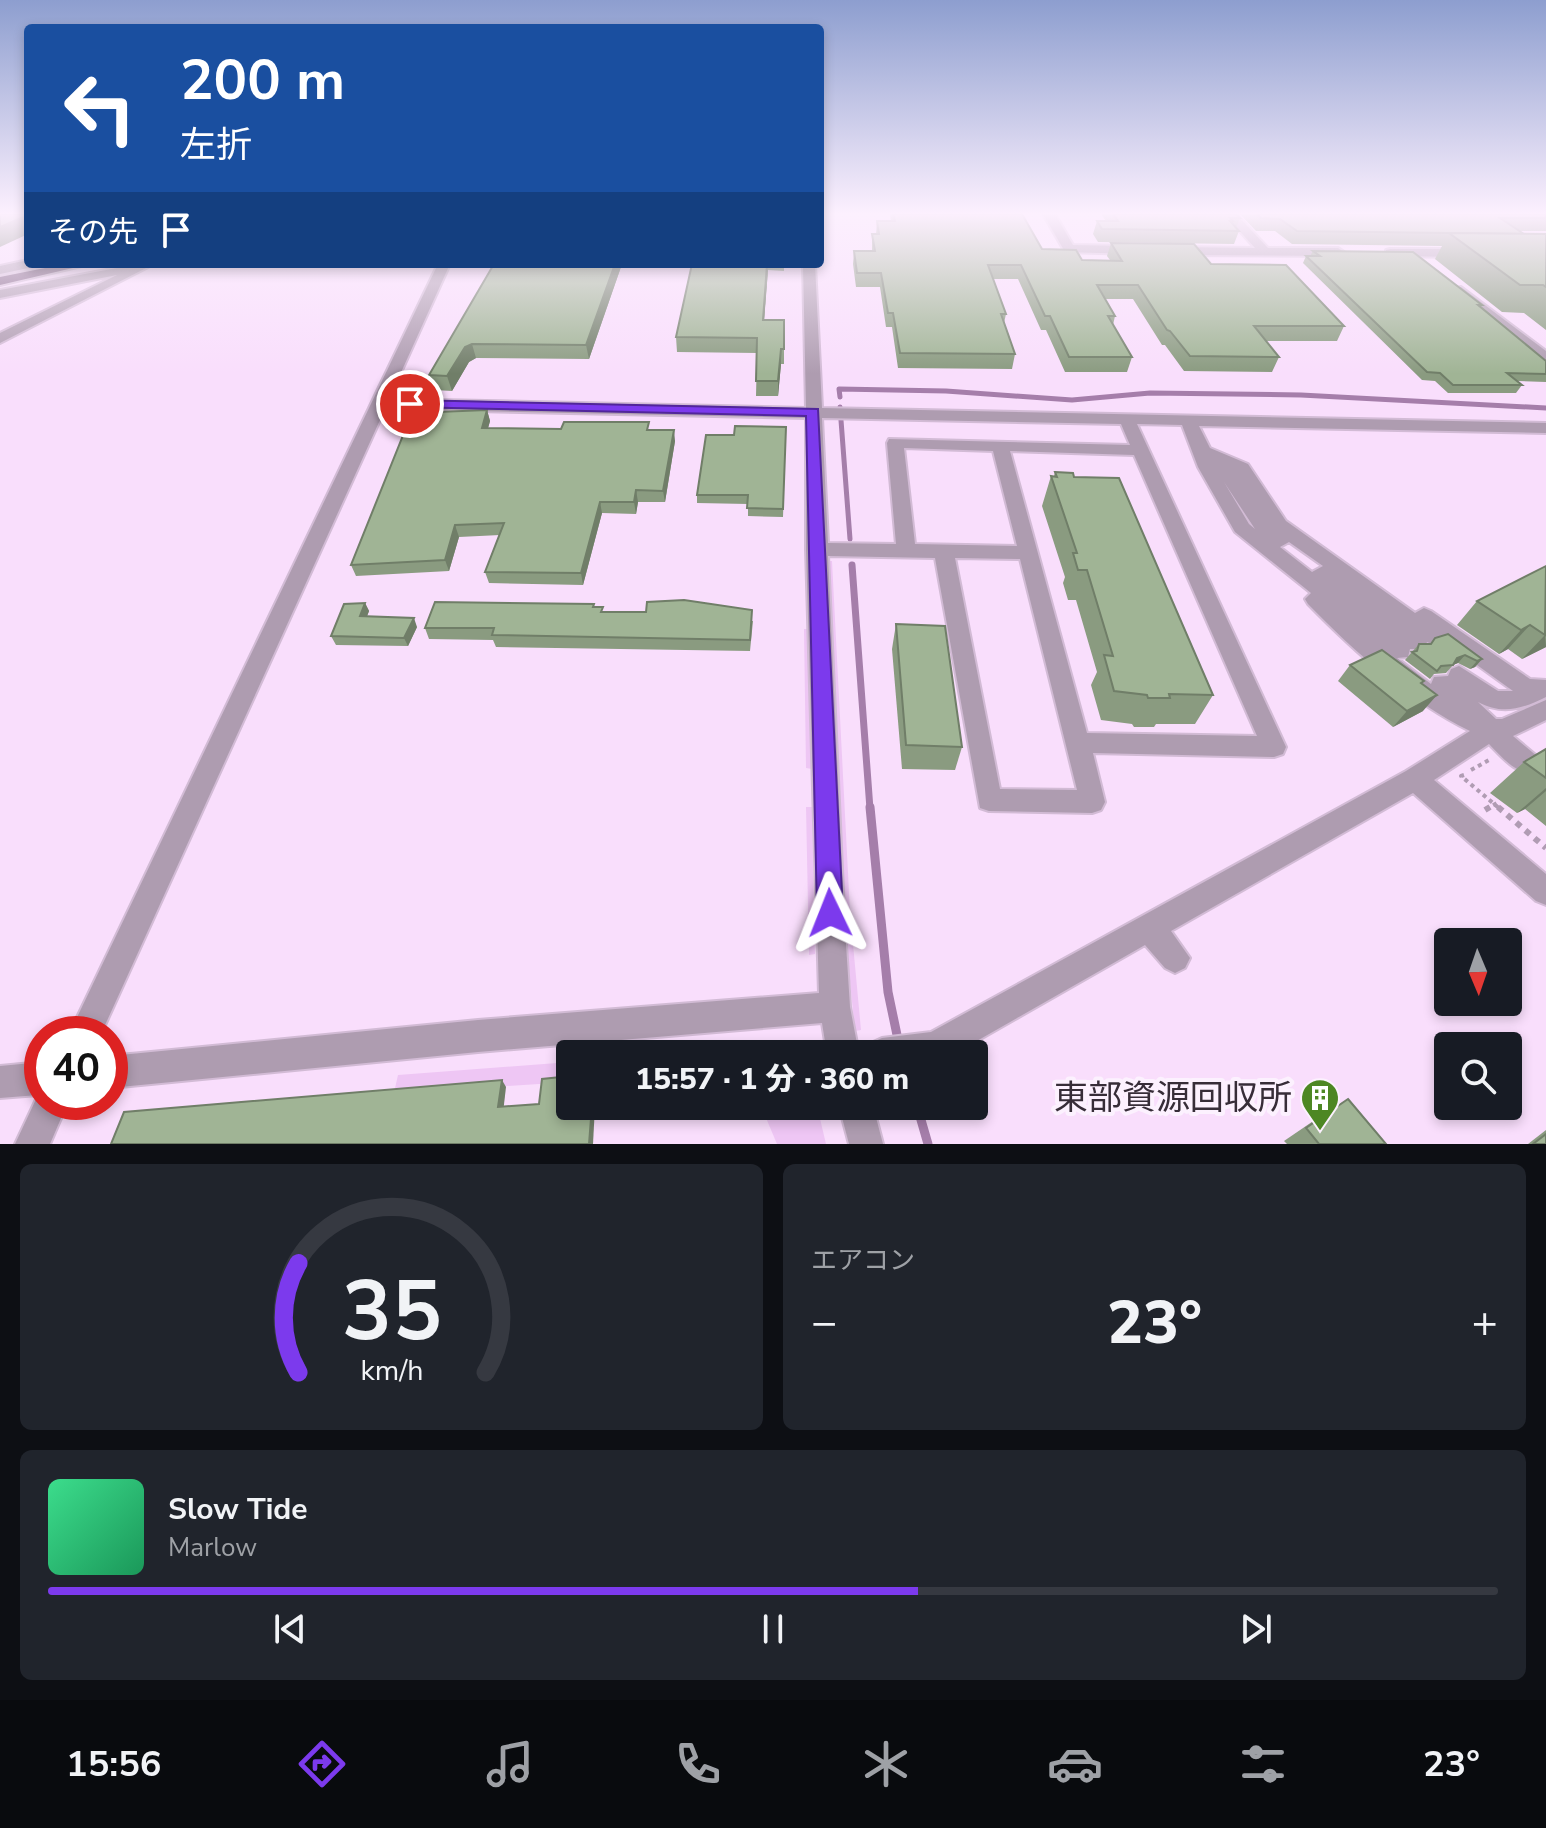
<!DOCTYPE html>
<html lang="ja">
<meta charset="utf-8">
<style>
body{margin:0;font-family:"Nunito Sans","Noto Sans JP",sans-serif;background:#20242c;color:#f1f3f6;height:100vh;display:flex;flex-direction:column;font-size:30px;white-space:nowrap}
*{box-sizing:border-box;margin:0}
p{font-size:26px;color:#9ea1a6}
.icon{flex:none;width:44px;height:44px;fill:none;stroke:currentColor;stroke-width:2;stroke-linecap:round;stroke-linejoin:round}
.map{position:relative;height:1144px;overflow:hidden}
.panel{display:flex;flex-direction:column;gap:20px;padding:20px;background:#0d0f14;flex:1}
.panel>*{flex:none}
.hud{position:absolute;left:24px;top:24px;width:800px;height:244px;border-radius:8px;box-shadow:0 4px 12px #0003;background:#1a4fa0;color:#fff;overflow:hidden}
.needle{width:52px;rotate:178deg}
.buttons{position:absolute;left:1434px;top:928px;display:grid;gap:16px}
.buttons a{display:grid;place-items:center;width:88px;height:88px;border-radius:8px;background:#171b24;box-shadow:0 4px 12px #0003;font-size:40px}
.speed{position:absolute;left:24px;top:1016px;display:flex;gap:16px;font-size:40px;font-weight:700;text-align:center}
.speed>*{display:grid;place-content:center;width:104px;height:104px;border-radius:50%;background:#171b24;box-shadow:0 4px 12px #0003;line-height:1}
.speed .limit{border:12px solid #d22;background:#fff;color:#111}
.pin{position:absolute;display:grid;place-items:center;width:68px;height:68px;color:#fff;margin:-34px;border:4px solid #fff;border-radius:50%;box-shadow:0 2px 8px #0007}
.me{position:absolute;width:88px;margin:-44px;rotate:358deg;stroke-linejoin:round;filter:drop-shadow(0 0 6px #0008)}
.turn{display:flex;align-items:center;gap:28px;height:168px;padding:0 24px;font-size:36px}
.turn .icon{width:104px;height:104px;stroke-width:2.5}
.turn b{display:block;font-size:56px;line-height:68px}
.then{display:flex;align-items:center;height:76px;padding:0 24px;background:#0003;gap:16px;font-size:30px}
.big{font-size:60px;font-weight:800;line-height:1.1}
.panel .widget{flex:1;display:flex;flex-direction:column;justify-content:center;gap:12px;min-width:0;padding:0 28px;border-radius:12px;background:#20242c}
.panel .dial{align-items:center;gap:0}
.dial svg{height:208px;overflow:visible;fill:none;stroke:#363941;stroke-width:7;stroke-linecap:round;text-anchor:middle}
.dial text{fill:#f1f3f6;stroke:none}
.song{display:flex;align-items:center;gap:24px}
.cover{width:96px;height:96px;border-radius:12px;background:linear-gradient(135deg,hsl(150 70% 55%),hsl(150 70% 35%))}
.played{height:8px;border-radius:4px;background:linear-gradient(90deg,#7c3aed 60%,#363941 60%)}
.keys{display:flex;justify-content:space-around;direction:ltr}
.heat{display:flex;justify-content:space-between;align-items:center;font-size:44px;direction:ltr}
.panel .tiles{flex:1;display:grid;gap:20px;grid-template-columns:1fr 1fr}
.widget:last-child{grid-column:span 2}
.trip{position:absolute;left:556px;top:1040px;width:432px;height:80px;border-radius:8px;background:#171b24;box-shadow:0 4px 12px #0003;font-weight:800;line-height:80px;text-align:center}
.dock{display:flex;height:128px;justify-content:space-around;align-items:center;background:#090b0e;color:#9ea1a6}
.dock .icon{width:56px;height:56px}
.dock .current{color:#7c3aed}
.dock b{font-size:36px;color:#f1f3f6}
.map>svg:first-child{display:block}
.green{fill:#eec6f4}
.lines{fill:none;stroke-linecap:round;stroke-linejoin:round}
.stream-far2{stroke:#a57eaa;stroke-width:5}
.stream-far1{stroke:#a57eaa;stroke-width:7}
.stream{stroke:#a57eaa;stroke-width:9}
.minor-casing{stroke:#d2bbd5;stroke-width:4}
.major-casing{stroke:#d2bbd5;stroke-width:4}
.path-far1{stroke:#b09cb3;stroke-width:4;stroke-dasharray:4 4;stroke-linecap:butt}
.path{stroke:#b09cb3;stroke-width:6;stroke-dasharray:6 6;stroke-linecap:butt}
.minor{fill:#ae9cb0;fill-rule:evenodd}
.major{fill:#7c5d80;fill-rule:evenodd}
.wall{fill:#8a9b80}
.shaded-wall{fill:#707e68}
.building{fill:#a0b495;stroke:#707e68;stroke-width:2}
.route{fill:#7c3aed;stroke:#51269a;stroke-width:2}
.labels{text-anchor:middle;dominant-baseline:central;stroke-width:8;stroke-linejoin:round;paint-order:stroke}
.near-poi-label{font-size:34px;fill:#372d38;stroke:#fcf1fe;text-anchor:end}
</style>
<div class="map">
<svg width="1546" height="1144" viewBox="0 0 1546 1144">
<rect width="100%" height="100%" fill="#f9defc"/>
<g class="green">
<polygon points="827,561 832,561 850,912 861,1030 855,1031 843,913"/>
<polygon points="804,629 809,629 812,769 806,768"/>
<polygon points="806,807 812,807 815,954 809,955"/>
<polygon points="570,1062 570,1082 506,1086 505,1092 393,1097 398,1075"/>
<polygon points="761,1106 817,1106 826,1144 777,1144"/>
</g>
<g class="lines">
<g class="stream-far2">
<polyline points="840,397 839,389 946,391 1072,400 1150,393 1301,395 1546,408"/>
<polyline points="840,407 850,539"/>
</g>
<polyline class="stream-far1" points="852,565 870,809"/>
<g class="stream">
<polyline points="870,807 888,992 901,1054"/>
<polyline points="917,1106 928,1144"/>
</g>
<defs>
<g id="minor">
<polygon points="1043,214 1055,214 1073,245 1134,246 1140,250 1134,254 1065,252"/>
<polygon points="1224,214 1236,214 1268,248 1338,248 1344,252 1338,256 1174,255 1168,251 1174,247 1255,248"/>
<polygon points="1390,249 1466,249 1472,253 1466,257 1386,256 1386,250"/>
<polygon points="28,260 28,264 35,264 33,267 0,274 0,266"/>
<polygon points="138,264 150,266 0,343 0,333 117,275 0,298 0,290"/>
<path d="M438,264H450L389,399L806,408L803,264H815L822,408L1546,423V433L1199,426L1210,448L1248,464L1286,521L1415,613L1424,608L1431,611L1530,679L1546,680V697C1522,709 1502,715 1478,702L1496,719H1502L1546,700V720L1513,736L1538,757L1541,764L1538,771C1518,778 1502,757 1489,744L1434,780L1546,874V905L1536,901L1413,793L1171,931L1190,958L1185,968L1175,973L1165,968L1145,945L954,1054H866L871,1043L882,1038L931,1032L1406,771L1470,731C1409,701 1355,652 1308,604L1305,599L1311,593L1235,532L1198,467L1182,425L1137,424L1286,747L1283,754L1274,757L1093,753L1105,802L1101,810L1092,813L989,811L980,808L935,558L828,556L844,913L850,1007L859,1054H827L822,1023L478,1052L110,1088V1056L478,1020L819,993L806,549V418L385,409L101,1034H69ZM822,418L1121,424L1130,445L889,439L887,443L896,544L828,543ZM904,448L993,451L1017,546L915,544ZM1010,451L1134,455L1257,736L1087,733ZM1224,482L1255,529L1249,524ZM1289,542L1323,566L1312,572L1280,547ZM955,558L1020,559L1077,790L1000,789ZM1441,639L1513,691H1498L1459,666L1451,669L1448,676L1434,677L1431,684L1397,658L1408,657L1410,649H1424L1427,642L1432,644Z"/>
<polygon points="1461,287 1546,351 1546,362 1456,294 1456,288"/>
<polygon points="42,1062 42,1102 68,1102 50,1144 15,1144 38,1095 0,1098 0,1066"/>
<polygon points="839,1106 873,1106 883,1144 849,1144"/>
</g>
<polygon id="major" points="65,264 90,264 0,285 0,277"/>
</defs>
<use href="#minor" class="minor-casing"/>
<use href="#major" class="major-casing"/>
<g class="path-far1">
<polyline points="1471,770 1491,759"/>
<polyline points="1464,775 1461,776 1500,809"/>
<polyline points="1486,809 1499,802"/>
</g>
<g class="path">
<polyline points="1498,807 1546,848"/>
<polyline points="1485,810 1490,807"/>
</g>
<use href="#minor" class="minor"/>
<use href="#major" class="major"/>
</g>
<g class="wall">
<polygon points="890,214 1022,214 1042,249 1082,260 1110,260 1107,256 1111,243 1211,264 1344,326 1337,341 1266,341 1279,357 1272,372 1184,371 1165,345 1162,345 1133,299 1105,299 1115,316 1113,325 1132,357 1127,372 1065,372 1046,330 1041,330 1018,279 993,279 1006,314 1004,323 1015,354 1012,369 898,368 892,327 886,327 880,287 856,287 853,264 854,251 872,251 872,234 876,234 877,221 891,221"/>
<polygon points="1101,214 1236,214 1240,218 1236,228 1239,231 1234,244 1098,242 1093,234 1097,221 1106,221"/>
<polygon points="1240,214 1546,214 1546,231 1519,231 1524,234 1546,234 1546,330 1524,313 1502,312 1435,259 1442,246 1292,244 1275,231 1256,231"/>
<polygon points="1313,251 1482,305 1481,306 1546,361 1546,382 1517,381 1522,385 1516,393 1448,393 1435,381 1422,380 1303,263 1306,256 1310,256"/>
<polygon points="494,264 622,264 589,359 476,358 469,362 452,391 434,390 429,375"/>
<polygon points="692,264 784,264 784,271 768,270 764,320 784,320 784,364 781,364 778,396 756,396 757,353 677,352 676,337"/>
<polygon points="487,410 490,421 488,428 650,430 675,441 665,502 638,502 636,514 602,513 583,585 489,583 485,572 500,535 459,537 449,571 356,576 351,565"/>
<polygon points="786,427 783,517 748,516 748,504 697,503 697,495 734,435"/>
<polygon points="1055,472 1074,477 1213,695 1195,724 1156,724 1154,727 1134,727 1132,724 1101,720 1091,685 1097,672 1076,600 1068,600 1063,583 1065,577 1042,506 1051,476 1054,476"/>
<polygon points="1546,566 1546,647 1522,659 1508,649 1499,654 1457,625 1477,601"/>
<polygon points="365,603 369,611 367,616 417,627 408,646 336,645 331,636"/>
<polygon points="594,604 594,607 604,612 753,621 750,651 496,647 493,640 429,639 425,628"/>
<polygon points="896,624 962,747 955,770 902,769 892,649"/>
<polygon points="1419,644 1482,659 1475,667 1470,669 1458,663 1453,665 1446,673 1434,674 1430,679 1405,660"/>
<polygon points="1350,665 1424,681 1422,683 1423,711 1393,727 1338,681"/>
<polygon points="1546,749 1546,826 1525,809 1517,813 1490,793 1524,762"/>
<polygon points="1348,1099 1386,1144 1287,1144 1284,1141 1325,1113"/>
<polygon points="1546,1130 1546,1144 1528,1144"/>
</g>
<g class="shaded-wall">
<polygon points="28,215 28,234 0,247 0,227"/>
<polygon points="615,264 622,264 589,359 586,345"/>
<polygon points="768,264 768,270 763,334 763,320"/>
<polygon points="472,344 476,358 469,362 452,391 447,376 465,347"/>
<polygon points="781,349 781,364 778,396 778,381"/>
<polygon points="487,410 490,421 485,439 482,428"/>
<polygon points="674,430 675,441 665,502 663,491"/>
<polygon points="636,490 638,502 636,514 634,502"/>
<polygon points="600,502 602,513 583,585 581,573"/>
<polygon points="455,525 459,537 449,571 445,560"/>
<polygon points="365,603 369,611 364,624 360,616"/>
<polygon points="414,618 417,627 408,646 404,638"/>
<polygon points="1530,625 1508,649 1499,654 1521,630"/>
<polygon points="1545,635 1546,647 1522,659"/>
<polygon points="1465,655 1458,663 1453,665 1457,658"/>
<polygon points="1482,659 1475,667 1470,669 1477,661"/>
<polygon points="1437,695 1423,711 1393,727 1407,711"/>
<polygon points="1546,788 1546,791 1525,809 1517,813"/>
<polygon points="502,1080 506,1087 503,1113 498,1107"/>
<polygon points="592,1106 595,1106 593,1144 589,1144"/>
</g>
<g class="building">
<polygon points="0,214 28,214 28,215 0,227"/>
<polygon points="893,214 1022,214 1042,249 1076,250 1082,260 1122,261 1111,243 1194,244 1211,264 1286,265 1344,326 1254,326 1279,357 1190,356 1170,331 1167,330 1138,285 1097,285 1115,316 1108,316 1132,357 1069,357 1050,316 1045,316 1021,265 988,265 1006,314 1001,314 1015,354 900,353 893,313 888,313 881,273 857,273 854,251 875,251 872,234 879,234 877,221 895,221"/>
<polygon points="1113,214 1236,214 1240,218 1230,218 1233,221 1230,221 1239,231 1102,229 1097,221 1118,221"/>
<polygon points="1257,214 1546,214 1546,218 1500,218 1524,234 1297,231 1280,219 1261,218"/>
<polygon points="1449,233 1546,234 1546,287 1543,285 1520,285"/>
<polygon points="1313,251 1413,252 1482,305 1478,305 1546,361 1546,374 1507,373 1522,385 1453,385 1440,373 1427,372 1306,256 1320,256"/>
<polygon points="494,264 615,264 586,345 472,344 465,347 447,376 429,375"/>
<polygon points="692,264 767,264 763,320 784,320 784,349 781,349 778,381 756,381 757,338 676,337"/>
<polygon points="487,410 482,428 561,429 564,422 649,422 647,430 674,430 663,491 636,490 634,502 600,502 581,573 485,572 504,523 455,525 445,560 351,565 412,413"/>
<polygon points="735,426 786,427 783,509 747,508 748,495 697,495 706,435 734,435"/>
<polygon points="1055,472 1073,473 1074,477 1119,478 1213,695 1169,694 1170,698 1148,698 1147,695 1114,691 1104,655 1113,656 1087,570 1078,570 1073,553 1077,553 1051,476 1057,477"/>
<polygon points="1546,566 1545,635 1530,625 1521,630 1477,601"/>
<polygon points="684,600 752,610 750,640 492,635 494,628 425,628 435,602 594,604 593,607 603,607 601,612 646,612 647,602"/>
<polygon points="365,603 360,616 414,618 404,638 331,636 344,604"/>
<polygon points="896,624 945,626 962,747 906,745"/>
<polygon points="1448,634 1482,659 1477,661 1465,655 1457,658 1453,665 1441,666 1437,671 1412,652 1417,651 1419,644 1431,644 1435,638"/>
<polygon points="1382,650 1424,681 1421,683 1437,695 1407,711 1350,665"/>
<polygon points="1546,749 1546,778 1524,762"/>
<polygon points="570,1076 570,1106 592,1106 589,1144 111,1144 124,1112 502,1080 498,1107 539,1104 542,1079"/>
<polygon points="1348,1099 1386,1144 1319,1144 1306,1128"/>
<polygon points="1546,1134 1546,1144 1533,1144"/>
</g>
<linearGradient id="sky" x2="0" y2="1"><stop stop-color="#8d9ecf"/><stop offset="0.57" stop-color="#fcf0fe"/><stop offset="1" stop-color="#fcf0fe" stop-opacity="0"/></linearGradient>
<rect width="1546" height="374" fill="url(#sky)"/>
<polygon class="route" points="410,400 818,409 843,913 839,922 830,926 821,922 817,913 806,416 405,407 403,404"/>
<defs>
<symbol id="building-pin" viewBox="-11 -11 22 30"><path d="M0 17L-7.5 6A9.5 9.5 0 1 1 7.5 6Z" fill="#4d8723" stroke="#fcf1fe"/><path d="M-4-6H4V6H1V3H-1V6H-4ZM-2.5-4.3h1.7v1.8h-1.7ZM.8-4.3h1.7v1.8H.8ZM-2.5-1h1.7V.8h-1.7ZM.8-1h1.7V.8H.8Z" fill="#fff"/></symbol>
</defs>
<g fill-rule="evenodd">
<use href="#building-pin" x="1298" y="1076" width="44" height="60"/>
</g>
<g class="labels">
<g class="near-poi-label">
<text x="1292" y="1098">東部資源回収所</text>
</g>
</g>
</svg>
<div class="buttons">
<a><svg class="needle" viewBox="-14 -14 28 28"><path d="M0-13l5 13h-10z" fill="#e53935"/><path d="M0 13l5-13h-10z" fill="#9ea1a6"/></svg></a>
<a><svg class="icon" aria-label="search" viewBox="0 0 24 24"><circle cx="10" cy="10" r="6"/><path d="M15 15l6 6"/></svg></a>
</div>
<div class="speed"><div class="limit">40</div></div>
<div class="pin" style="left:410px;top:404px;background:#d93025"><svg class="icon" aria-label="arrive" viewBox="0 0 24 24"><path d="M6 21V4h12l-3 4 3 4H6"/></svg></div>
<svg class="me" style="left:830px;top:913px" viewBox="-20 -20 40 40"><path d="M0-17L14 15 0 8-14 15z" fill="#7c3aed" stroke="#fff" stroke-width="4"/></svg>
<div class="trip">15:57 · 1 分 · 360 m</div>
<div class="hud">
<div class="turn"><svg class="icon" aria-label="left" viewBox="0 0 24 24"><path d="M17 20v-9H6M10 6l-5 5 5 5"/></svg><div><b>200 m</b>左折</div></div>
<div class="then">その先<svg class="icon" aria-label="arrive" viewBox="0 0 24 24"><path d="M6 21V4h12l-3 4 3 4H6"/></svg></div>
</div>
</div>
<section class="panel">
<div class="tiles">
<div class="widget dial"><svg viewBox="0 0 100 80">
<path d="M14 69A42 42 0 1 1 86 69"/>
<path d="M14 69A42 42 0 0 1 14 27" stroke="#7c3aed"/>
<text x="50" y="56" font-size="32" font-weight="700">35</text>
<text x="50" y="72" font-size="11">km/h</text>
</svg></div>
<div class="widget"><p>エアコン</p>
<div class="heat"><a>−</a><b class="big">23°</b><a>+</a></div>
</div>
<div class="widget">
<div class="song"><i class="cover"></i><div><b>Slow Tide</b><p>Marlow</p></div></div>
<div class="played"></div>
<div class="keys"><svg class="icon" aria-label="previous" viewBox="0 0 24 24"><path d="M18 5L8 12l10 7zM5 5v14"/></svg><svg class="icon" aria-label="pause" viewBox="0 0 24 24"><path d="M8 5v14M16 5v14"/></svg><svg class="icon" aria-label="next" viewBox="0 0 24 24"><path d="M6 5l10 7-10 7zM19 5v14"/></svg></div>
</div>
</div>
</section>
<nav class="dock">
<b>15:56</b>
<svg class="icon current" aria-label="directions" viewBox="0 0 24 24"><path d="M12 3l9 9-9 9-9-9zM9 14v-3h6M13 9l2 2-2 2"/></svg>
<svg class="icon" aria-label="music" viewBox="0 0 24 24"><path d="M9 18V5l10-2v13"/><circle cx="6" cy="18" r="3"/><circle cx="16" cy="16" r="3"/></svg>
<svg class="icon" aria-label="phone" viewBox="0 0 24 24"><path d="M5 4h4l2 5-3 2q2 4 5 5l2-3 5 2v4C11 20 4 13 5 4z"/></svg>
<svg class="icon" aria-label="climate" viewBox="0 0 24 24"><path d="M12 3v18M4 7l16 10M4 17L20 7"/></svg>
<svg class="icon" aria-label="car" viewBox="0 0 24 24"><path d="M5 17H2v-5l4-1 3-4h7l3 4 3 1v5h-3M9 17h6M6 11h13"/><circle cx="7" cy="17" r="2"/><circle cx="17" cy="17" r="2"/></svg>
<svg class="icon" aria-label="filters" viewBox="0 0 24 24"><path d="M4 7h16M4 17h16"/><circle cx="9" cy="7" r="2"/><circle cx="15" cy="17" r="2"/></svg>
<b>23°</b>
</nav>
